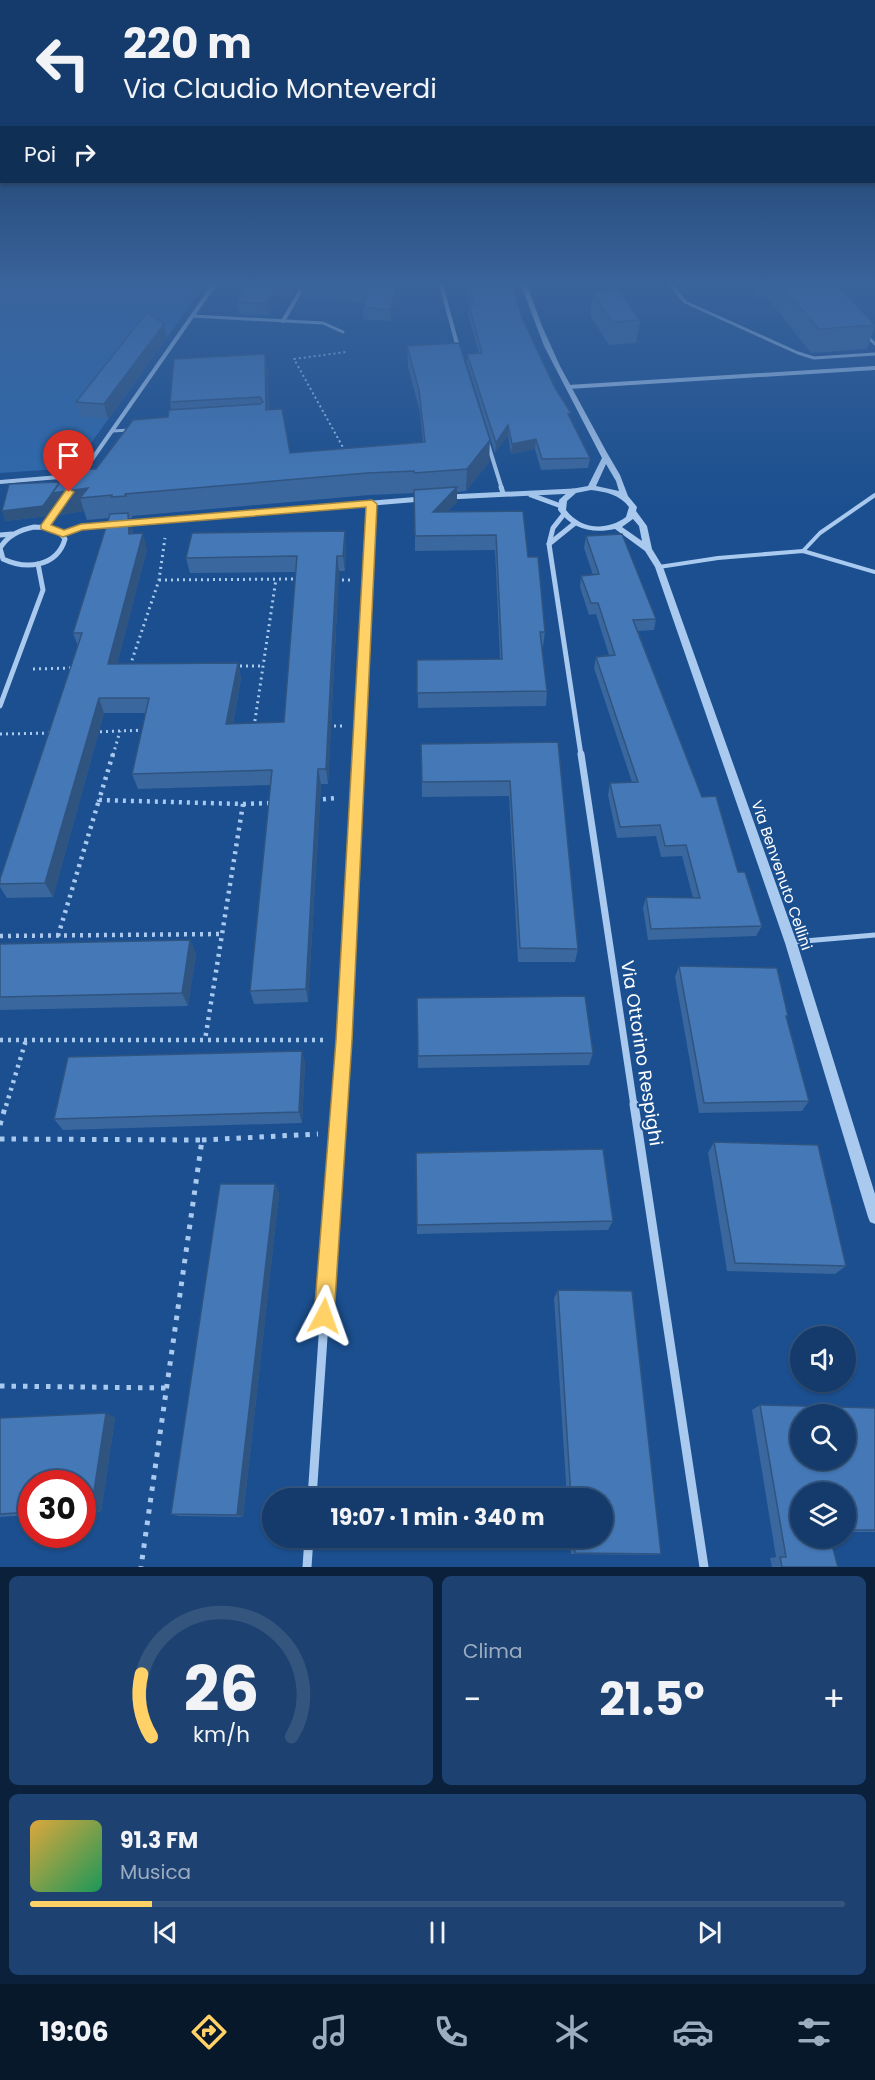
<!DOCTYPE html>
<html lang="it">
<meta charset="utf-8">
<style>
body{margin:0;font-family:Poppins,sans-serif;background:#1d4271;color:#f1f3f6;height:100vh;display:flex;flex-direction:column;font-size:22px;white-space:nowrap}
*{box-sizing:border-box;margin:0}
p{font-size:20px;color:#9dadc1}
.icon{flex:none;width:33px;height:33px;fill:none;stroke:currentColor;stroke-width:2;stroke-linecap:round;stroke-linejoin:round}
.map{position:relative;height:1567px;overflow:hidden}
.panel{display:flex;flex-direction:column;gap:9px;padding:9px;background:#0b203b;flex:1}
.panel>*{flex:none}
.top-card{position:absolute;left:0px;top:0px;width:876px;height:183px;box-shadow:0 2px 4px #0004,0 0 0 2px #33557e;background:#143b6b;color:#f1f3f6;overflow:hidden}
.fabs{position:absolute;left:790px;top:1326px;display:grid;gap:12px}
.fabs a{display:grid;place-items:center;width:66px;height:66px;border-radius:50%;background:#143b6b;box-shadow:0 2px 4px #0004,0 0 0 2px #33557e;font-size:30px}
.speed{position:absolute;left:18px;top:1470px;display:flex;gap:12px;font-size:30px;font-weight:700;text-align:center}
.speed>*{display:grid;place-content:center;width:78px;height:78px;border-radius:50%;background:#143b6b;box-shadow:0 2px 4px #0004,0 0 0 2px #33557e;line-height:1}
.speed .limit{border:9px solid #d22;background:#fff;color:#111}
.pin{position:absolute;display:grid;place-items:center;width:51px;height:51px;color:#fff;margin:-62px -26px;border-radius:50% 50% 50% 0;rotate:-45deg;box-shadow:0 0 6px #0007}
.pin .icon{rotate:45deg}
.me{position:absolute;width:66px;margin:-33px;rotate:4deg;stroke-linejoin:round;filter:drop-shadow(0 0 4px #0008)}
.turn{display:flex;align-items:center;gap:21px;height:126px;padding:0 24px;font-size:27px}
.turn .icon{width:78px;height:78px;stroke-width:2.5}
.turn b{display:block;font-size:42px;line-height:51px}
.then{display:flex;align-items:center;height:57px;padding:0 24px;background:#0003;gap:12px;font-size:22px}
.big{font-size:45px;font-weight:700;line-height:1.1}
.panel .widget{flex:1;display:flex;flex-direction:column;justify-content:center;gap:9px;min-width:0;padding:0 21px;border-radius:9px;background:#1d4271}
.panel .dial{align-items:center;gap:0}
.dial svg{height:156px;overflow:visible;fill:none;stroke:#33557e;stroke-width:7;stroke-linecap:round;text-anchor:middle}
.dial text{fill:#f1f3f6;stroke:none}
.song{display:flex;align-items:center;gap:18px}
.cover{width:72px;height:72px;border-radius:9px;background:linear-gradient(135deg,hsl(40 70% 55%),hsl(150 70% 35%))}
.played{height:6px;border-radius:3px;background:linear-gradient(90deg,#ffd166 15%,#33557e 15%)}
.keys{display:flex;justify-content:space-around;direction:ltr}
.heat{display:flex;justify-content:space-between;align-items:center;font-size:33px;direction:ltr}
.panel .tiles{flex:1;display:grid;gap:9px;grid-template-columns:1fr 1fr}
.widget:last-child{grid-column:span 2}
.trip{position:absolute;left:262px;top:1488px;width:351px;height:60px;border-radius:30px;background:#143b6b;box-shadow:0 2px 4px #0004,0 0 0 2px #33557e;font-weight:700;line-height:60px;text-align:center}
.menu{display:flex;height:96px;justify-content:space-around;align-items:center;background:#08182b;color:#9dadc1}
.menu .icon{width:42px;height:42px}
.menu .on{color:#ffd166}
.menu b{font-size:27px;color:#f1f3f6}
.map>svg:first-child{display:block}
.green{fill:#2e69ad}
.lines{fill:none;stroke-linecap:round;stroke-linejoin:round}
.path-far3{stroke:#a9c9ee;stroke-width:2;stroke-dasharray:2 3;stroke-linecap:butt}
.path-far2{stroke:#a9c9ee;stroke-width:3;stroke-dasharray:2 4;stroke-linecap:butt}
.path-far1{stroke:#a9c9ee;stroke-width:4.5;stroke-dasharray:3 5;stroke-linecap:butt}
.path{stroke:#a9c9ee;stroke-width:5;stroke-dasharray:4.5 7;stroke-linecap:butt}
.service-far2{stroke:#a9c9ee;stroke-width:3}
.service-far1{stroke:#a9c9ee;stroke-width:4}
.service{stroke:#a9c9ee;stroke-width:5}
.minor-far3{stroke:#a9c9ee;stroke-width:4}
.minor-far2{stroke:#a9c9ee;stroke-width:5}
.minor-far1{stroke:#a9c9ee;stroke-width:7}
.minor{stroke:#a9c9ee;stroke-width:9}
.tertiary{fill:#a9c9ee;fill-rule:evenodd}
.wall{fill:#3a679d}
.shaded-wall{fill:#305480}
.building{fill:#4478b7;stroke:#305480;stroke-width:1.5;fill-rule:evenodd}
.route{fill:#ffd166;stroke:#a68842;stroke-width:1.5}
.labels{text-anchor:middle;dominant-baseline:central;stroke-width:4.5;stroke-linejoin:round;paint-order:stroke}
.street-label{font-size:15px;fill:#fff;stroke:#1b4f8f}
.near-street-label{font-size:18px;fill:#fff;stroke:#1b4f8f}
</style>
<div class="map">
<svg width="875" height="1567" viewBox="0 0 875 1567">
<rect width="100%" height="100%" fill="#1b4f8f"/>
<polygon class="green" points="0,285 205,285 73,468 0,473"/>
<g class="lines">
<polyline class="path-far3" points="345,451 294,359 346,352"/>
<g class="path-far2">
<polyline points="159,580 298,579"/>
<polyline points="336,580 352,580"/>
<polyline points="130,666 159,580 165,538"/>
<polyline points="234,666 263,666"/>
<polyline points="33,669 73,668"/>
<polyline points="328,726 345,726"/>
<polyline points="254,727 276,579"/>
<polyline points="94,732 147,730"/>
<polyline points="0,734 54,733"/>
<polyline points="113,755 120,731"/>
</g>
<g class="path-far1">
<polyline points="113,754 99,800 243,804 205,1040"/>
<polyline points="315,800 338,798"/>
<polyline points="243,804 272,803"/>
<polyline points="0,936 222,934"/>
<polyline points="58,936 99,800"/>
<polyline points="0,1040 326,1040"/>
<polyline points="6,1106 26,1040"/>
</g>
<g class="path">
<polyline points="0,1125 6,1104"/>
<polyline points="0,1139 202,1140 141,1567"/>
<polyline points="202,1140 318,1134"/>
<polyline points="0,1386 167,1388"/>
</g>
<g class="service-far2">
<polyline points="671,285 685,302 798,353 814,358 875,354"/>
<polyline points="192,316 323,323 343,332"/>
<polyline points="867,336 875,344"/>
<polyline points="112,431 130,430"/>
</g>
<g class="service-far1">
<polyline points="803,551 820,533 875,495"/>
<polyline points="659,567 718,558 803,551 875,572"/>
</g>
<polyline class="service" points="793,942 875,935"/>
<g class="minor-far3">
<polyline points="441,285 459,351"/>
<polyline points="283,321 304,285"/>
<polyline points="568,387 875,368"/>
<polyline points="488,444 502,489"/>
<polyline points="81,475 214,285"/>
<polyline points="0,482 71,476"/>
</g>
<g class="minor-far2">
<polyline points="501,487 503,493"/>
<polyline points="531,495 561,506"/>
<polyline points="449,497 574,491"/>
<polyline points="564,514 553,528 549,544 581,755"/>
<polyline points="123,524 421,499"/>
<path d="M34,527C47,527 58,528 65,539C57,567 26,570 3,559L0,548C8,535 20,530 34,527Z"/>
<polyline points="45,527 62,503"/>
<polyline points="63,534 81,527 113,525"/>
<polyline points="0,535 12,534"/>
<polyline points="549,544 575,523"/>
<polyline points="0,706 43,590 38,564"/>
<polyline points="359,755 372,504"/>
</g>
<g class="minor-far1">
<polyline points="581,754 634,1106"/>
<polyline points="339,1106 359,754"/>
</g>
<g class="minor">
<polyline points="634,1104 704,1567"/>
<polyline points="312,1498 339,1104"/>
<polyline points="307,1567 309,1538"/>
</g>
<path class="tertiary" d="M521,285H527L542,326L560,366L606,451L620,475L628,496L637,507L636,511L647,526L652,549L663,567L797,943L875,1194V1224L870,1222L868,1217L785,943L655,567L645,551L615,529C592,534 572,529 558,510L559,500L571,489L588,486L602,458L544,346ZM606,464L616,481L619,491L596,486ZM591,490C606,492 619,494 629,507L626,517C607,531 581,530 566,510L567,501L576,493ZM633,519L639,526L642,541L622,527Z"/>
</g>
<g class="wall">
<polygon points="247,285 299,285 292,297 278,296 268,315 239,314 237,302"/>
<polygon points="402,285 398,295 390,321 363,319 363,308 365,302 302,297 300,286"/>
<polygon points="467,285 513,285 522,318 590,458 588,468 541,470 535,449 511,454 508,435 495,453 467,363 467,354 479,353 468,315 469,305 471,305"/>
<polygon points="755,285 837,285 875,325 867,349 811,353 766,296 756,297"/>
<polygon points="593,293 640,320 636,343 609,345 590,315"/>
<polygon points="167,338 108,419 81,417 76,402"/>
<polygon points="407,346 489,462 466,491 457,492 457,502 447,512 523,511 528,557 545,632 543,647 542,647 547,691 546,706 418,708 417,660 500,659 495,550 415,551 415,493 369,495 132,516 132,518 130,518 132,528 133,534 147,549 117,664 238,663 241,678 233,724 284,722 296,572 190,573 186,558 346,546 345,571 339,571 328,784 321,784 308,1002 254,1004 250,991 271,785 138,789 132,774 146,713 104,713 53,897 7,898 0,887 0,879 78,646 73,633 109,518 87,520 84,511 60,515 56,503 47,516 6,521 2,511 60,482 96,469 168,417 171,410 170,402 265,354 268,375 269,410 290,453 423,442 420,412 408,367"/>
<polygon points="586,536 656,619 654,630 638,631 702,797 738,872 762,926 756,936 648,940 643,908 646,897 693,898 682,856 661,857 656,836 617,838 608,795 610,783 632,782 594,668 596,657 609,655 596,614 589,615 580,587 581,576 593,575 584,548"/>
<polygon points="558,742 578,949 575,962 518,962 509,796 422,797 421,744"/>
<polygon points="190,940 196,954 188,1006 0,1010 0,944"/>
<polygon points="679,966 788,1016 786,1018 809,1101 802,1111 699,1113 675,977"/>
<polygon points="417,998 593,1053 589,1065 418,1068"/>
<polygon points="302,1051 305,1063 302,1123 63,1130 54,1119"/>
<polygon points="714,1142 846,1266 835,1274 727,1271 708,1153"/>
<polygon points="275,1184 279,1194 243,1517 179,1516 171,1514"/>
<polygon points="613,1221 608,1230 417,1234 417,1225"/>
<polygon points="558,1290 661,1554 654,1555 571,1554 570,1538 603,1538 603,1498 567,1498 554,1298"/>
<polygon points="760,1405 875,1408 875,1532 846,1532 846,1492 801,1492 838,1567 772,1567 770,1558 776,1557 752,1410"/>
<polygon points="106,1413 115,1418 101,1512 82,1513 82,1484 32,1484 32,1515 0,1517 0,1418"/>
</g>
<g class="shaded-wall">
<polygon points="277,285 278,296 268,315 266,304"/>
<polygon points="291,285 299,285 292,297 291,286"/>
<polygon points="397,285 402,285 398,295 390,321 390,309"/>
<polygon points="164,324 167,338 108,419 104,404"/>
<polygon points="265,354 268,375 269,432 266,410"/>
<polygon points="508,425 508,435 495,453 496,443"/>
<polygon points="536,439 535,449 511,454 512,444"/>
<polygon points="490,440 489,462 466,491 467,469"/>
<polygon points="60,482 88,488 80,498 84,511 60,515 56,503 47,516 6,521 2,511"/>
<polygon points="457,487 457,502 433,527 433,512"/>
<polygon points="128,513 132,528 133,549 129,534"/>
<polygon points="345,531 346,546 345,571 343,556"/>
<polygon points="143,533 147,549 113,679 108,664"/>
<polygon points="337,556 339,571 328,784 326,769"/>
<polygon points="238,663 241,678 230,739 226,724"/>
<polygon points="99,698 104,713 53,897 45,883"/>
<polygon points="318,769 321,784 308,1002 306,989"/>
<polygon points="190,940 196,954 188,1006 182,993"/>
<polygon points="302,1051 305,1063 302,1123 299,1112"/>
<polygon points="275,1184 279,1194 243,1517 237,1515"/>
<polygon points="106,1413 115,1418 101,1512 91,1510"/>
</g>
<g class="building">
<polygon points="247,285 277,285 266,304 237,302"/>
<polygon points="301,285 397,285 390,309 363,308 369,291 300,286"/>
<polygon points="469,285 513,285 522,318 555,388 571,413 568,414 590,458 542,459 536,439 512,444 508,425 496,443 467,354 482,353 469,305 473,305"/>
<polygon points="781,285 837,285 875,325 819,329"/>
<polygon points="619,290 640,320 612,322 593,293"/>
<polygon points="147,312 164,324 104,404 76,402"/>
<polygon points="459,343 490,440 467,469 414,473 414,471 367,473 125,494 126,496 111,497 112,495 80,498 88,488 52,493 69,470 96,469 133,420 168,417 169,410 260,404 263,402 260,397 170,402 174,359 265,354 266,410 282,409 290,453 425,442 419,390 407,346"/>
<polygon points="60,482 43,506 2,511 9,484"/>
<polygon points="457,487 433,512 523,511 528,557 538,557 545,632 540,632 547,691 417,693 417,660 502,659 496,535 415,536 414,490"/>
<polygon points="128,513 129,534 143,533 108,664 238,663 226,724 284,722 297,556 186,558 192,533 345,531 343,556 337,556 326,769 318,769 306,989 250,991 272,770 132,774 149,698 99,698 45,883 0,884 0,879 82,633 73,633 110,514"/>
<polygon points="622,534 656,619 633,620 702,797 716,796 738,872 745,872 762,926 651,929 646,897 700,898 686,845 665,846 660,825 620,827 610,783 638,782 596,657 615,655 598,603 591,603 581,576 599,574 586,536"/>
<polygon points="558,742 578,949 520,948 510,781 422,782 421,744"/>
<polygon points="190,940 182,993 0,997 0,944"/>
<polygon points="679,966 777,968 788,1016 786,1016 809,1101 704,1103"/>
<polygon points="585,996 593,1053 418,1056 417,998"/>
<polygon points="302,1051 299,1112 54,1119 68,1057"/>
<polygon points="714,1142 818,1145 846,1266 735,1263"/>
<polygon points="603,1149 613,1221 417,1225 416,1153"/>
<polygon points="220,1184 275,1184 237,1515 171,1514"/>
<polygon points="558,1290 632,1291 661,1554 575,1553 574,1538 603,1538 603,1498 571,1498"/>
<path d="M760,1405L875,1408V1530H846V1492H801V1538H830L838,1567H782L780,1557H786ZM801,1414H846V1460H801Z"/>
<polygon points="106,1413 91,1510 82,1510 82,1484 32,1484 32,1512 0,1514 0,1418"/>
</g>
<linearGradient id="sky" x2="0" y2="1"><stop stop-color="#0f2b4f"/><stop offset="0.56" stop-color="#39639b"/><stop offset="1" stop-color="#39639b" stop-opacity="0"/></linearGradient>
<rect width="875" height="505" fill="url(#sky)"/>
<polygon class="route" points="69,489 74,492 51,525 64,530 81,524 372,500 377,504 352,1040 334,1316 332,1323 324,1326 317,1323 314,1316 336,1040 366,507 82,530 63,537 41,529 41,525 66,490"/>
<g class="labels">
<g class="street-label">
<text transform="translate(782 875) rotate(71)">Via Benvenuto Cellini</text>
</g>
<g class="near-street-label">
<text transform="translate(642 1053) rotate(81)">Via Ottorino Respighi</text>
</g>
</g>
</svg>
<div class="fabs">
<a><svg class="icon" aria-label="sound" viewBox="0 0 24 24"><path d="M4 9h4l5-4v14l-5-4H4zM17 9q2 3 0 6"/></svg></a>
<a><svg class="icon" aria-label="search" viewBox="0 0 24 24"><circle cx="10" cy="10" r="6"/><path d="M15 15l6 6"/></svg></a>
<a><svg class="icon" aria-label="layers" viewBox="0 0 24 24"><path d="M12 4l9 5-9 5-9-5zM3 14l9 5 9-5"/></svg></a>
</div>
<div class="speed"><div class="limit">30</div></div>
<div class="pin" style="left:69px;top:492px;background:#d93025"><svg class="icon" aria-label="arrive" viewBox="0 0 24 24"><path d="M6 21V4h12l-3 4 3 4H6"/></svg></div>
<svg class="me" style="left:324px;top:1316px" viewBox="-20 -20 40 40"><path d="M0-17L14 15 0 8-14 15z" fill="#ffd166" stroke="#fff" stroke-width="4"/></svg>
<div class="trip">19:07 · 1 min · 340 m</div>
<div class="top-card">
<div class="turn"><svg class="icon" aria-label="left" viewBox="0 0 24 24"><path d="M17 20v-9H6M10 6l-5 5 5 5"/></svg><div><b>220 m</b>Via Claudio Monteverdi</div></div>
<div class="then">Poi<svg class="icon" aria-label="right" viewBox="0 0 24 24"><path d="M7 20v-9h11M14 6l5 5-5 5"/></svg></div>
</div>
</div>
<section class="panel">
<div class="tiles">
<div class="widget dial"><svg viewBox="0 0 100 80">
<path d="M14 69A42 42 0 1 1 86 69"/>
<path d="M14 69A42 42 0 0 1 9 37" stroke="#ffd166"/>
<text x="50" y="56" font-size="32" font-weight="700">26</text>
<text x="50" y="72" font-size="11">km/h</text>
</svg></div>
<div class="widget"><p>Clima</p>
<div class="heat"><a>−</a><b class="big">21.5°</b><a>+</a></div>
</div>
<div class="widget">
<div class="song"><i class="cover"></i><div><b>91.3 FM</b><p>Musica</p></div></div>
<div class="played"></div>
<div class="keys"><svg class="icon" aria-label="previous" viewBox="0 0 24 24"><path d="M18 5L8 12l10 7zM5 5v14"/></svg><svg class="icon" aria-label="pause" viewBox="0 0 24 24"><path d="M8 5v14M16 5v14"/></svg><svg class="icon" aria-label="next" viewBox="0 0 24 24"><path d="M6 5l10 7-10 7zM19 5v14"/></svg></div>
</div>
</div>
</section>
<nav class="menu">
<b>19:06</b>
<svg class="icon on" aria-label="directions" viewBox="0 0 24 24"><path d="M12 3l9 9-9 9-9-9zM9 14v-3h6M13 9l2 2-2 2"/></svg>
<svg class="icon" aria-label="music" viewBox="0 0 24 24"><path d="M9 18V5l10-2v13"/><circle cx="6" cy="18" r="3"/><circle cx="16" cy="16" r="3"/></svg>
<svg class="icon" aria-label="phone" viewBox="0 0 24 24"><path d="M5 4h4l2 5-3 2q2 4 5 5l2-3 5 2v4C11 20 4 13 5 4z"/></svg>
<svg class="icon" aria-label="climate" viewBox="0 0 24 24"><path d="M12 3v18M4 7l16 10M4 17L20 7"/></svg>
<svg class="icon" aria-label="car" viewBox="0 0 24 24"><path d="M5 17H2v-5l4-1 3-4h7l3 4 3 1v5h-3M9 17h6M6 11h13"/><circle cx="7" cy="17" r="2"/><circle cx="17" cy="17" r="2"/></svg>
<svg class="icon" aria-label="filters" viewBox="0 0 24 24"><path d="M4 7h16M4 17h16"/><circle cx="9" cy="7" r="2"/><circle cx="15" cy="17" r="2"/></svg>
</nav>
